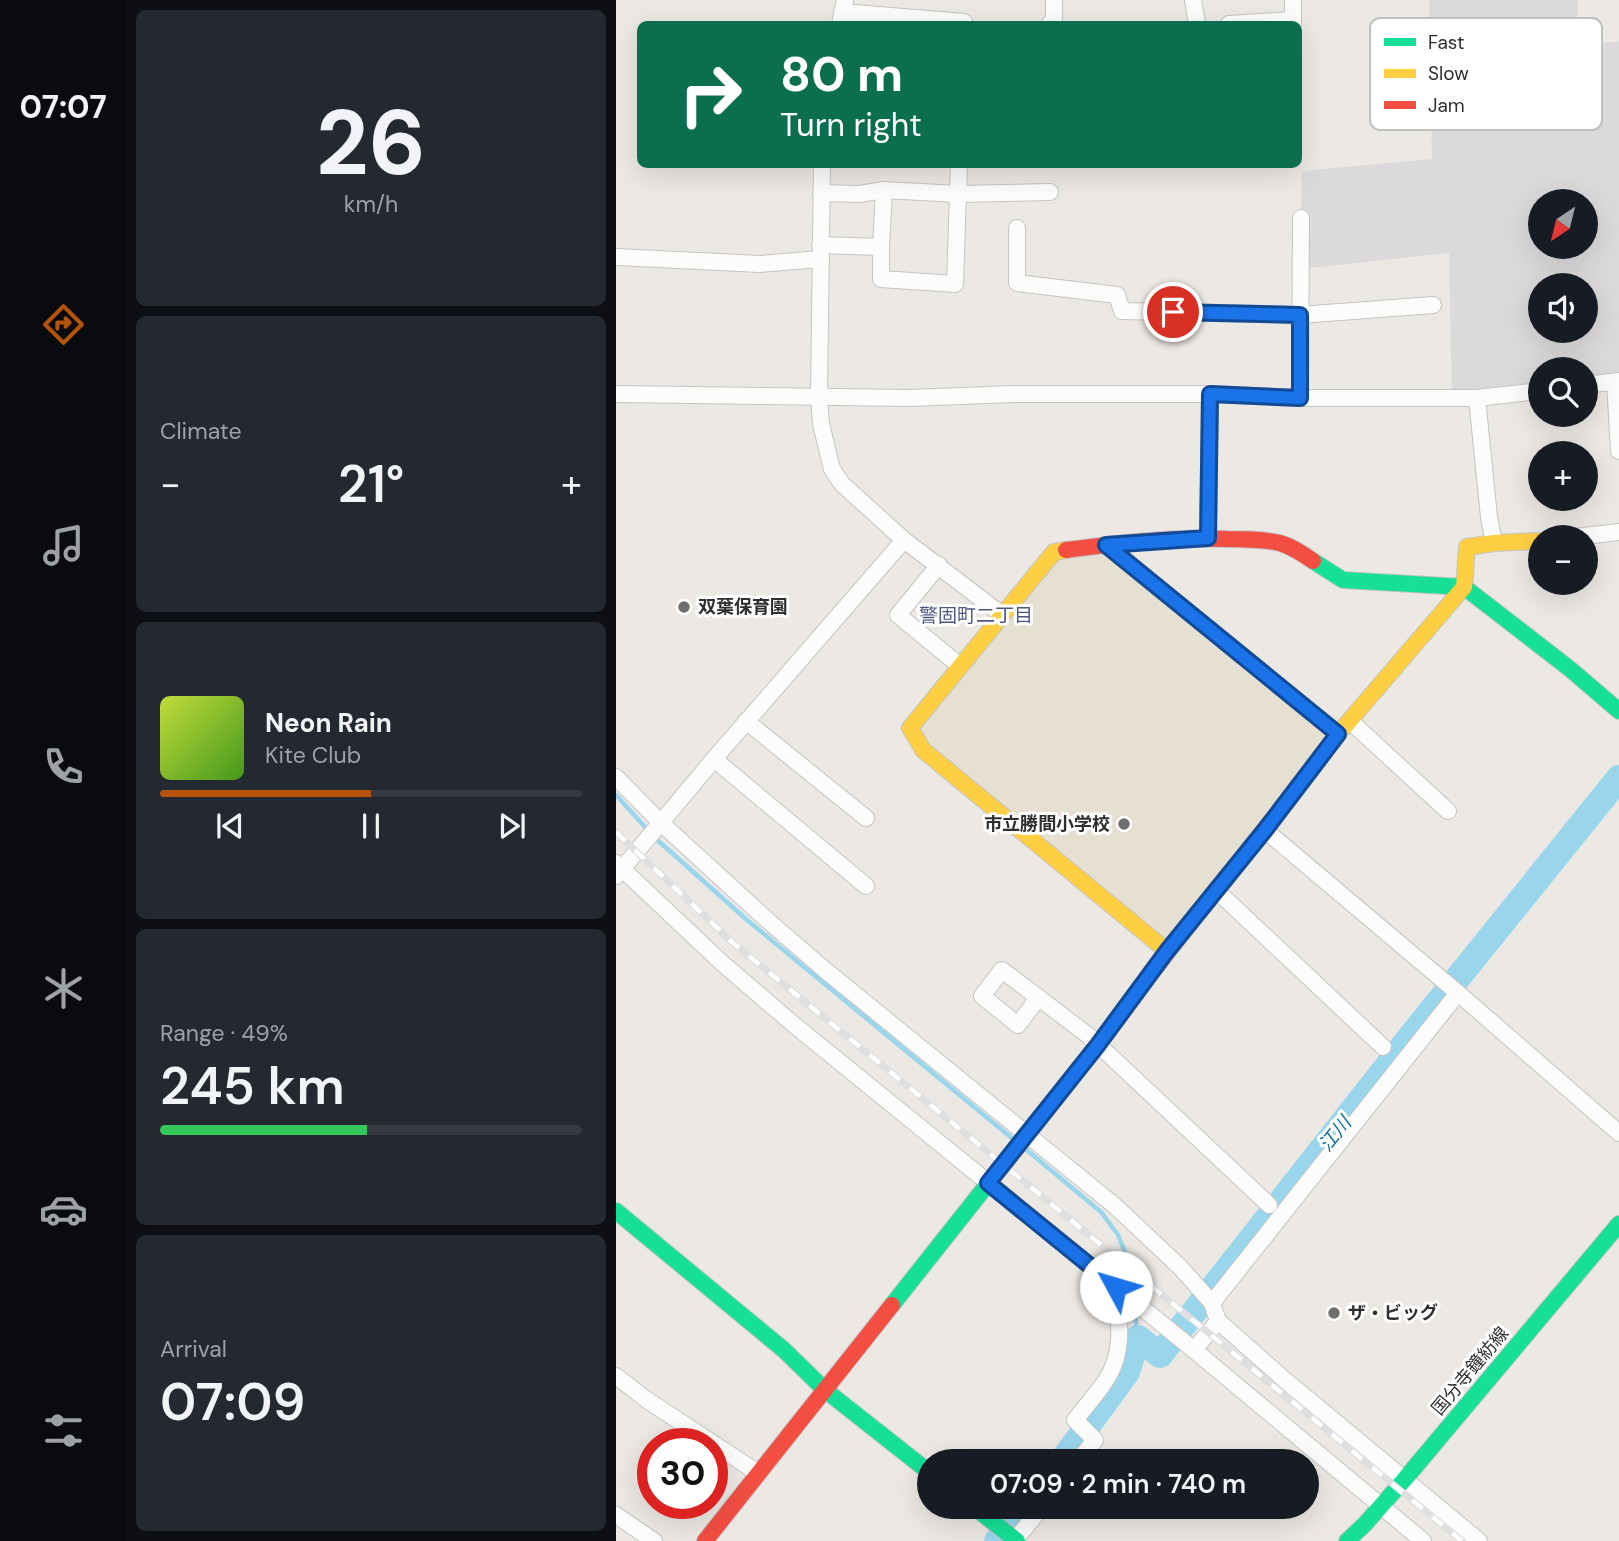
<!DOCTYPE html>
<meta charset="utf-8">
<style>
body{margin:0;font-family:"DM Sans","Noto Sans JP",sans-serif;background:#242831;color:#f1f3f6;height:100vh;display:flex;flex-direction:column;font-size:26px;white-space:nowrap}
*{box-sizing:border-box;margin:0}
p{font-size:23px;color:#9ea1a6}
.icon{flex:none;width:38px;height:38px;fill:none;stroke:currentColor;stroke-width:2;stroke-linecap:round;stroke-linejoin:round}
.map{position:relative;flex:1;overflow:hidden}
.side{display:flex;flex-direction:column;gap:10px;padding:10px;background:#0d0f14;width:490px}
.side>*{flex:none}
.hud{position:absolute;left:21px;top:21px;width:665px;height:147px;border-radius:10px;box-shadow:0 7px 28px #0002;background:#0b6e4f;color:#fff;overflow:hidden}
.needle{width:46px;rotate:215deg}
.buttons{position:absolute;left:912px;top:189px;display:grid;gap:14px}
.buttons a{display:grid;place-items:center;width:70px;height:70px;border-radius:50%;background:#171b24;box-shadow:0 7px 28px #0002;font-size:35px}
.speed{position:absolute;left:21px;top:1428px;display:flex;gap:14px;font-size:35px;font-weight:700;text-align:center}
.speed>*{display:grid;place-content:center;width:91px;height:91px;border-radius:50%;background:#171b24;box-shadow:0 7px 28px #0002;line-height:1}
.speed .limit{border:10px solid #d22;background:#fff;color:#111}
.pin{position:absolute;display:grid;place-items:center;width:60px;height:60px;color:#fff;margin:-30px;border:4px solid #fff;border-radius:50%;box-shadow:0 2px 7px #0007}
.me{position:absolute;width:77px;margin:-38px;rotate:309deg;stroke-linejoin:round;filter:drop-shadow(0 0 5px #0008)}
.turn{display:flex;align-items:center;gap:24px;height:147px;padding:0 28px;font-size:32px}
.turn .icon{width:91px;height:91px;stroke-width:2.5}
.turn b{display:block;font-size:49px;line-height:60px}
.big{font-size:52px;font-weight:600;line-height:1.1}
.side .card{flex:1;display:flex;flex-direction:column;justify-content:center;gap:10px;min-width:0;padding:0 24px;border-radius:10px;background:#242831}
.side .dial{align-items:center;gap:0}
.dial b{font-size:91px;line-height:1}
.song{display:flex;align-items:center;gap:21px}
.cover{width:84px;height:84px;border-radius:10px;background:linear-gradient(135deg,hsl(70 70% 55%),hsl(100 70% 35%))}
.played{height:7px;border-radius:4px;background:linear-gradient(90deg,#b45309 50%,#363941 50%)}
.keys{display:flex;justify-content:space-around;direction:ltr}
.heat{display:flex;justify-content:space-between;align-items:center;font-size:38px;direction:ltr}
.charge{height:10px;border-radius:5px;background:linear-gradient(90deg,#34c759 49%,#363941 0)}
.trip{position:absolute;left:301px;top:1449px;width:402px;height:70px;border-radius:35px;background:#171b24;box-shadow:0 7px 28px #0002;font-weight:600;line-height:70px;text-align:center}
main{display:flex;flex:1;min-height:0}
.tab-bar{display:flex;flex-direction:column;width:126px;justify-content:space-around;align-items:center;background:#090b0e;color:#9ea1a6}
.tab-bar .icon{width:49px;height:49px}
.tab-bar .selected{color:#b45309}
.tab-bar b{font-size:32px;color:#f1f3f6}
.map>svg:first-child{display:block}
.industrial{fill:#dcd9db;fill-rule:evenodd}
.education{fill:#e6e0d3}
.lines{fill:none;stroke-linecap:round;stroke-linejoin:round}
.stream{stroke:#99d6ec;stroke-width:4.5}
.river{stroke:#99d6ec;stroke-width:26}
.street-casing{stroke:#c5c4c5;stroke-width:18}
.fast-casing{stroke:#c5c4c5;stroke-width:18}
.slow-casing{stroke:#c5c4c5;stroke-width:18}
.jam-casing{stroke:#c5c4c5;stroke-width:18}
.street{stroke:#fcfcfb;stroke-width:16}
.fast{stroke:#16e098;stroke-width:16}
.slow{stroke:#ffcf43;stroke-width:16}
.jam{stroke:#f24e42;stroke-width:16}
.rail-casing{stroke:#dfdfe1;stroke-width:7}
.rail{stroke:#fff;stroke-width:4.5;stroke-dasharray:13;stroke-linecap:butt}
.route-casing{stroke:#114b97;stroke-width:18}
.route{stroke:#1a73e8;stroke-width:12}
.poi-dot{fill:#706f6e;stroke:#fff;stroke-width:2.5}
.labels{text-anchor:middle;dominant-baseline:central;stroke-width:6;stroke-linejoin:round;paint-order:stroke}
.poi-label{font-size:18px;font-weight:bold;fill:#2e2e2e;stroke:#fff;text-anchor:start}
.street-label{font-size:18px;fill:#2e2e2e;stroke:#fff}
.neighbourhood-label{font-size:19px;fill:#4d5680;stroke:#fff}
.water-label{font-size:19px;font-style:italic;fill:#0d6fa3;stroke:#fff}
.key{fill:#fff;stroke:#c0c0c0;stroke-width:2}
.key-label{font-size:19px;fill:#2e2e2e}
</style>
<main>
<nav class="tab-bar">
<b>07:07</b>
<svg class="icon selected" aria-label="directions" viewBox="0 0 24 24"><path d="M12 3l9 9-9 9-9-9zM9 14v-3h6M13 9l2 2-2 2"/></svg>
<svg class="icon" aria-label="music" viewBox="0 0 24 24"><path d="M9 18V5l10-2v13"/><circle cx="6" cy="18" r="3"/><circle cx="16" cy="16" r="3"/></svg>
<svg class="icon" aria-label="phone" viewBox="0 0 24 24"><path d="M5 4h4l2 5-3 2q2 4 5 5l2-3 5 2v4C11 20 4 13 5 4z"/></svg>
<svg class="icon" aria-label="climate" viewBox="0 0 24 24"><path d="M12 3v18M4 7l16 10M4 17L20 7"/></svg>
<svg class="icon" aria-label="car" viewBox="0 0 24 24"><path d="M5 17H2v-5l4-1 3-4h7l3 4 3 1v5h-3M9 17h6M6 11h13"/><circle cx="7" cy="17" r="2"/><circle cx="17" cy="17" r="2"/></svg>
<svg class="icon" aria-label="filters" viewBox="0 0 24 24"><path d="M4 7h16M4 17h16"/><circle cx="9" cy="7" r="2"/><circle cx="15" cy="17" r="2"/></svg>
</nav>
<section class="side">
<div class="card dial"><b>26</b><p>km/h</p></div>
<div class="card"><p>Climate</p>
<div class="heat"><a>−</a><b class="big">21°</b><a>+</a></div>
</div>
<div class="card">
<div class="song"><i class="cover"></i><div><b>Neon Rain</b><p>Kite Club</p></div></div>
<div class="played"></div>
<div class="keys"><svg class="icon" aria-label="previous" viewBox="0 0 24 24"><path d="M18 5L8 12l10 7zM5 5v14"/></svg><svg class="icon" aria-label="pause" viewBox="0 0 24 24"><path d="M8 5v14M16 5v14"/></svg><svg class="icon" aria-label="next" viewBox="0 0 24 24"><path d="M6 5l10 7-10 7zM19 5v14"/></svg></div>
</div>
<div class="card"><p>Range · 49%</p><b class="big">245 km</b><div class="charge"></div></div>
<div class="card"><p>Arrival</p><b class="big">07:09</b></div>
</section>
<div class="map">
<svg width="1003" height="1541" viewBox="0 0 1003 1541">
<rect width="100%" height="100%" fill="#ece8e4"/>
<path class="industrial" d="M813,0H962L961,47L1003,41V381L970,385V369H924V391L836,399L833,253L684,269L686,171L816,159ZM924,201H970V247H924ZM924,285H970V331H924Z"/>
<polygon class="education" points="490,545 722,734 551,951 294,728 438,552"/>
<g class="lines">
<g class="stream">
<polyline points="0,795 38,837 131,920 397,1139"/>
<polyline points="406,1146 485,1212 502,1235 513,1262 517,1292"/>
<polyline points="518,1308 522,1338"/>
</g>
<g class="river">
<polyline points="446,1461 511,1372 522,1338 544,1355 799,1031 1003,778"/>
<polyline points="381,1541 410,1507"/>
</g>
<defs>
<g id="street">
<polyline points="577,0 581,24"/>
<polyline points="677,0 677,20"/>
<polyline points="226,12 348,22 348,24"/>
<polyline points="224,24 229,0"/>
<polyline points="434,24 438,19 438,0"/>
<polyline points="613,24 677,20 677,24"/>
<polyline points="206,164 203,396 205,424 216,469 226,484 288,540 385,614"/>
<polyline points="205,193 243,194 268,190"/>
<polyline points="401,228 401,283 501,295 506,311 684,315 817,305"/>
<polyline points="204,245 265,247 265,279 339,284 342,194 434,192"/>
<polyline points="265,247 268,190 342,194 343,164"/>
<polyline points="0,257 144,264 205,259"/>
<polyline points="999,382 1003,451"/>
<polyline points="970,385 1003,381"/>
<polyline points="0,394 294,398 396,394 594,394 684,398 861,398 924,391"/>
<polyline points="684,398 685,218"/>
<polyline points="861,398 873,517 878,543"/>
<polyline points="960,537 1003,532"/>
<polyline points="592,538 594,394"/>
<polyline points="490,545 722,734"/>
<polyline points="323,565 282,615 344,666"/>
<polyline points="130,721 250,818"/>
<polyline points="734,721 832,811"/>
<polyline points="98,759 250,886"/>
<polyline points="0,777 44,822 150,919 209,970 499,1206 564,1267 596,1303 602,1321 670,1381 863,1541"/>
<polyline points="649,830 842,993 1003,1133"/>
<polyline points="0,863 106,963 177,1024 578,1350 807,1541"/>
<polyline points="0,876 98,759 288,540"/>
<polyline points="600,890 767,1047"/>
<polyline points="422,998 402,1025 366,996 386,970 473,1036 653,1205"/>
<polyline points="596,1303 842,993"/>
<polyline points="578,1350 602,1321"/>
<polyline points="0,1376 31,1400 142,1473"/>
<path d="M462,1461L479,1440L459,1420C469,1407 481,1394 490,1380C509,1352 503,1319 500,1287"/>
<polyline points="0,1515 38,1541"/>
<polyline points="399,1540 426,1507"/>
</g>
<g id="fast">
<polyline points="697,561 727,580 848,587 954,669 1003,711"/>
<polyline points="0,1211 168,1350 209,1390 313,1472"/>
<polyline points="276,1305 481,1046 515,1000"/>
<polyline points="358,1507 401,1541"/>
<polyline points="731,1541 749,1524 788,1480 1003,1224"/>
</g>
<g id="slow">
<polyline points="450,550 438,552 294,728 307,750 551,951"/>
<polyline points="692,774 722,734 848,587 851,547 878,543 924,541"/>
</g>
<g id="jam">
<path d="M450,550C503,543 557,537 611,539C628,539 647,539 664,543C677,547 687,554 697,561"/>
<path d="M515,1000C572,923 634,850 692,774"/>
<polyline points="89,1541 276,1305"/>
</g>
</defs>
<use href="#street" class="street-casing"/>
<use href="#fast" class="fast-casing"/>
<use href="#slow" class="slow-casing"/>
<use href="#jam" class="jam-casing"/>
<use href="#street" class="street"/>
<use href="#fast" class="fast"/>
<use href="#slow" class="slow"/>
<use href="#jam" class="jam"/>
<defs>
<polyline id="rail" points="0,832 116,942 846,1541"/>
</defs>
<use href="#rail" class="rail-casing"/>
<use href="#rail" class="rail"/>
</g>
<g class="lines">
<defs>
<polyline id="route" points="500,1287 372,1183 481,1046 551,951 649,830 722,734 490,545 592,538 594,394 684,398 684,315 557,312"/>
</defs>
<use href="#route" class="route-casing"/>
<use href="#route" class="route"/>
</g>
<g class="poi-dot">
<circle cx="68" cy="607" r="7"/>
<circle cx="508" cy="824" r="7"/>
<circle cx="718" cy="1313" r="7"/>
</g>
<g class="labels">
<g class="poi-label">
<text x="82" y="607">双葉保育園</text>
<text x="494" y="824" text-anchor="end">市立勝間小学校</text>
<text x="732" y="1313">ザ・ビッグ</text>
</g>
<g class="street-label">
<text transform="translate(854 1371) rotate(-50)">国分寺鐘紡線</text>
</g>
<g class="neighbourhood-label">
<text x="360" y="615">警固町二丁目</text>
</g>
<g class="water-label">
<text transform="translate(719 1134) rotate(-51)">江川</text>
</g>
</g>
<rect x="754" y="18" width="232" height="112" rx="10" class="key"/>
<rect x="768" y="38" width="32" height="8" fill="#16e098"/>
<rect x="768" y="69" width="32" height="9" fill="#ffcf43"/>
<rect x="768" y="101" width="32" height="8" fill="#f24e42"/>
<g class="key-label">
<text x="812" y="49">Fast</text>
<text x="812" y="80">Slow</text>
<text x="812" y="112">Jam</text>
</g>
</svg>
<div class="buttons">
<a><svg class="needle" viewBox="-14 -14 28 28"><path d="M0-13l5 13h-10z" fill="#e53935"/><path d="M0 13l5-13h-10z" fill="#9ea1a6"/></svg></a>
<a><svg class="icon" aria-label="sound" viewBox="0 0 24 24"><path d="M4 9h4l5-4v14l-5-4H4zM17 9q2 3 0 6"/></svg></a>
<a><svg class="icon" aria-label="search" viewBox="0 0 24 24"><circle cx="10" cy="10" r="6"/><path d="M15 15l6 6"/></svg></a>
<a>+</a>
<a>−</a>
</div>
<div class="speed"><div class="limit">30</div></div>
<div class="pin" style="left:557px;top:312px;background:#d93025"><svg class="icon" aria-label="arrive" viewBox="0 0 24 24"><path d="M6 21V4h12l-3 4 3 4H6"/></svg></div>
<svg class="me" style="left:500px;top:1287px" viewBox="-20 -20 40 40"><circle r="19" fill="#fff"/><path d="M0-13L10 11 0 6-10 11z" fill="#1a73e8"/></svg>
<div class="trip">07:09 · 2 min · 740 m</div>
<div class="hud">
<div class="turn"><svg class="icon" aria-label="right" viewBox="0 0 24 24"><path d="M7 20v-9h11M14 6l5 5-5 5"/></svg><div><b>80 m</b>Turn right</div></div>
</div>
</div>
</main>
